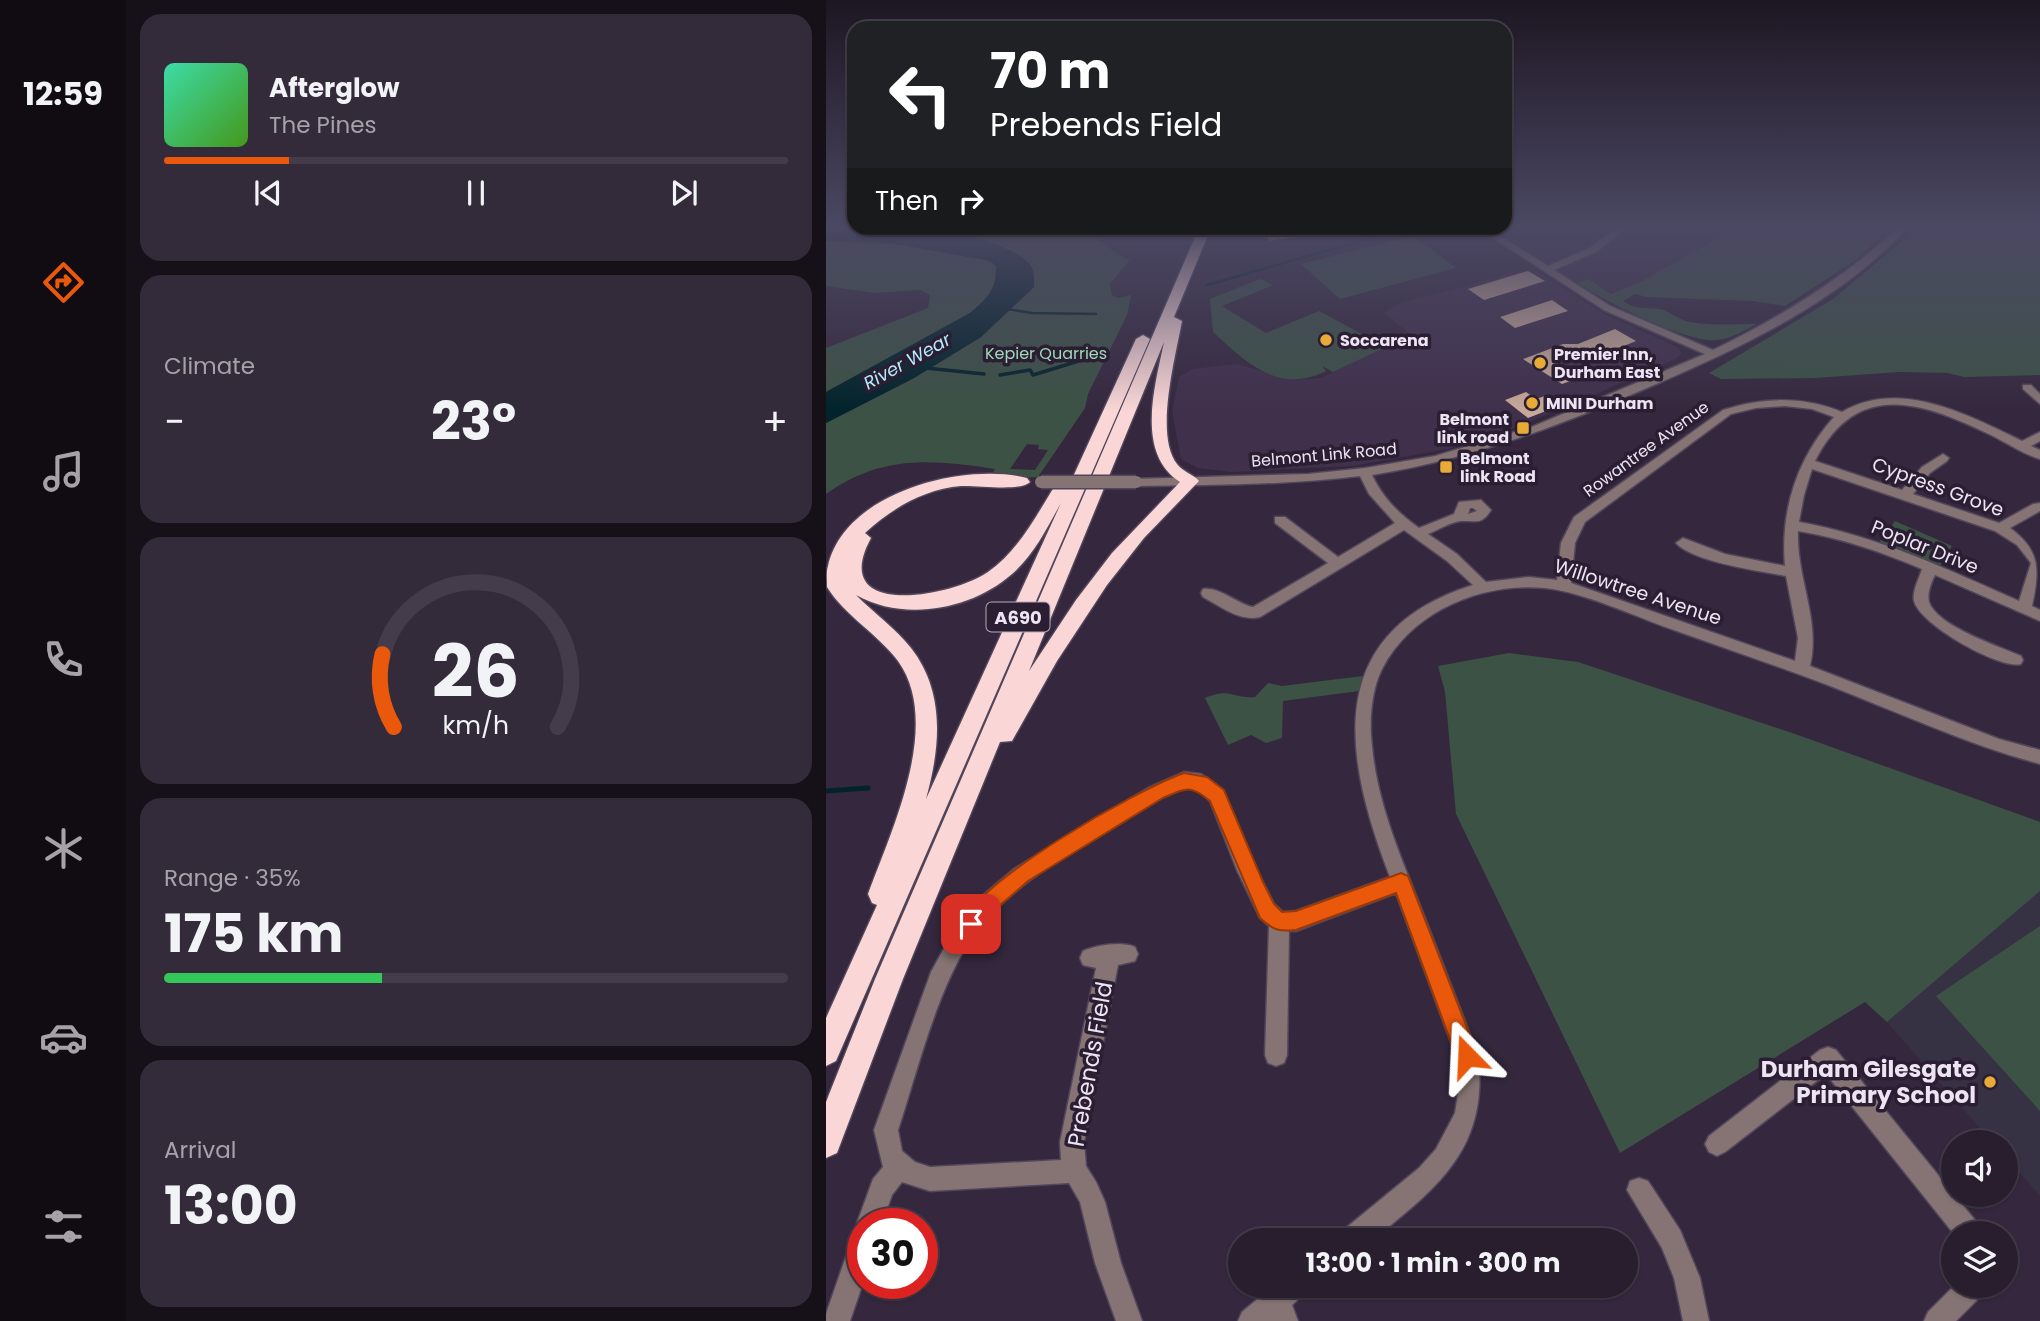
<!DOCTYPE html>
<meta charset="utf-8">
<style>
body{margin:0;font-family:Poppins,sans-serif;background:#342b3a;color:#f1f3f6;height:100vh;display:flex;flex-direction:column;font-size:26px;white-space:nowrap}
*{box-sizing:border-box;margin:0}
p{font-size:23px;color:#a5a2aa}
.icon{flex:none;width:38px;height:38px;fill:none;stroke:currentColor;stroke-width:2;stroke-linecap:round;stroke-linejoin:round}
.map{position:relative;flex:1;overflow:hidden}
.sheet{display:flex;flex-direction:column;gap:14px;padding:14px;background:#161019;width:700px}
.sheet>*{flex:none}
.banner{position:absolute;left:21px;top:21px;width:665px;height:214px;border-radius:21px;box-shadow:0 2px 5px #0004,0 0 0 2px #443c4a;background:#202124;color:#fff;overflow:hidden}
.buttons{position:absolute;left:1115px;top:1130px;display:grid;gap:14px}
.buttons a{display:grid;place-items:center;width:77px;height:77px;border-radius:50%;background:#281e2e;box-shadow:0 2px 5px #0004,0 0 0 2px #443c4a;font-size:35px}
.speed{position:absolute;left:21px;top:1208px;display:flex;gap:14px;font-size:35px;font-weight:700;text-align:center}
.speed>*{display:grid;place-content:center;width:91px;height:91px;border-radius:50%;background:#281e2e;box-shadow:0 2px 5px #0004,0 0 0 2px #443c4a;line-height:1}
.speed .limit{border:10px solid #d22;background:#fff;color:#111}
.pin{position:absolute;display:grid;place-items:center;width:60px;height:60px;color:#fff;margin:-30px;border-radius:14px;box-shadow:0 4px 10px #0006}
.me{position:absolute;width:77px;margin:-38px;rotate:339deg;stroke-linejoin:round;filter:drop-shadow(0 0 5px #0008)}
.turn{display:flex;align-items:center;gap:24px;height:147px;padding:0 28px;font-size:32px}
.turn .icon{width:91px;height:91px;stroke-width:2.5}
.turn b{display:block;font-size:49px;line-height:60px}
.then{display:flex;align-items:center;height:66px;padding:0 28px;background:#0003;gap:14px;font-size:26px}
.big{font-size:52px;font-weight:700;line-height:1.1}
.sheet .card{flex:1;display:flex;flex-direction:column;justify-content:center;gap:10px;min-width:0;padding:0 24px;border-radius:21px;background:#342b3a}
.sheet .dial{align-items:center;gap:0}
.dial svg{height:182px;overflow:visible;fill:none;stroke:#443c4a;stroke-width:7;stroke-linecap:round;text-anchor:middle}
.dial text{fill:#f1f3f6;stroke:none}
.song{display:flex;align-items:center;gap:21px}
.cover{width:84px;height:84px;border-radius:10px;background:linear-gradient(135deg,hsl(160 70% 55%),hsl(100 70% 35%))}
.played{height:7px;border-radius:4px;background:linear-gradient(90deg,#ea580c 20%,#443c4a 20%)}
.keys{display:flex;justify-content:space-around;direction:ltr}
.heat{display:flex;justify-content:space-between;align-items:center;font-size:38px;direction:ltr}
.charge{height:10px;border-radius:5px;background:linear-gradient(90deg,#34c759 35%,#443c4a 0)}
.trip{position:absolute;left:402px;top:1228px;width:410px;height:70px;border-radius:35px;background:#281e2e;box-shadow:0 2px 5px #0004,0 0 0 2px #443c4a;font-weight:700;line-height:70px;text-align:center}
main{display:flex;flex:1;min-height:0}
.tabs{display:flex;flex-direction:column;width:126px;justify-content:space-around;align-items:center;background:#100c12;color:#a5a2aa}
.tabs .icon{width:49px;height:49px}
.tabs .active{color:#ea580c}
.tabs b{font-size:32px;color:#f1f3f6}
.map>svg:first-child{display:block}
.built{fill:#40304c}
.education{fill:#373243}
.green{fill:#3c5245;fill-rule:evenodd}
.water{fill:#02232b}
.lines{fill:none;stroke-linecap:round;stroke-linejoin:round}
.stream-far2{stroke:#02232b;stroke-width:2.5}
.stream-far1{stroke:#02232b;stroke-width:3.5}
.stream{stroke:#02232b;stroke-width:5}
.building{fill:#c8a999}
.minor-casing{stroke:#52465b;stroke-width:3}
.highway-casing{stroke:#52465b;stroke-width:3}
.minor{fill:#857473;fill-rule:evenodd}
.highway{fill:#fad7d6;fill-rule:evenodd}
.minor-bridge-casing{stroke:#52465b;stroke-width:15;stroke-linecap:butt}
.minor-bridge{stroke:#857473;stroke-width:12}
.route{fill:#ea580c;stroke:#983908;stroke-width:2}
.poi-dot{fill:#e9ab38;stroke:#2b1e33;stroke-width:2.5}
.labels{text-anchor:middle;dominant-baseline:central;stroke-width:7;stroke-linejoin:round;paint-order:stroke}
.far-poi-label{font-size:16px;font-weight:bold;fill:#ede4f3;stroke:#2b1e33;text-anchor:start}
.far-park-label{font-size:16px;fill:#9dd9b5;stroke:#2b1e33}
.far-street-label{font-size:16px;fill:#ede4f3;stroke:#2b1e33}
.far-water-label{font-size:18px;font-style:italic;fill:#b2ecfd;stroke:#2b1e33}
.shield{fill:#2b1e33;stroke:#b3a9b9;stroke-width:2}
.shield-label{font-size:18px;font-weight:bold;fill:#ede4f3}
.street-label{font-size:19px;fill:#ede4f3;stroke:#2b1e33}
.near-street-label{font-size:23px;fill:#ede4f3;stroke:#2b1e33}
.near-poi-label{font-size:23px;font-weight:bold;fill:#ede4f3;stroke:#2b1e33;text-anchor:end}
</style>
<main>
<nav class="tabs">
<b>12:59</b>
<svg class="icon active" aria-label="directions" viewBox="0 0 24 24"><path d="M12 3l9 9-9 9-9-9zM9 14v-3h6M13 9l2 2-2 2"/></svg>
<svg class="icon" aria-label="music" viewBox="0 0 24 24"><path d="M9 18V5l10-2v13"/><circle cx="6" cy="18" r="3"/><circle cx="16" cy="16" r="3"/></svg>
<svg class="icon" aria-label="phone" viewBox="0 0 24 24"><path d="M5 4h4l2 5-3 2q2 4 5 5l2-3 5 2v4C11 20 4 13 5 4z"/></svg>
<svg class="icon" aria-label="climate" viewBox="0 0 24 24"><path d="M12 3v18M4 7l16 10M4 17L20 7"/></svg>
<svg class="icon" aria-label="car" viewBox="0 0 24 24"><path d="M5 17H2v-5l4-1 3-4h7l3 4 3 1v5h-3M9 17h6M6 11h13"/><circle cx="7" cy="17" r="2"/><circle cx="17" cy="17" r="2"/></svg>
<svg class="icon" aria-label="filters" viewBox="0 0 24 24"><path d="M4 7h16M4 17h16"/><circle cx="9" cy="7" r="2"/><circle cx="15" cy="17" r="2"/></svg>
</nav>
<section class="sheet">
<div class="card">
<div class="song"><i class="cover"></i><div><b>Afterglow</b><p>The Pines</p></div></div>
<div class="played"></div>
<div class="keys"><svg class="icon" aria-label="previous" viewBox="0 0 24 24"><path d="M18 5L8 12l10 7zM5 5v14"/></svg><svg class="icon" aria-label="pause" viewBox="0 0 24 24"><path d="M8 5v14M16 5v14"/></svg><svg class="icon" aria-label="next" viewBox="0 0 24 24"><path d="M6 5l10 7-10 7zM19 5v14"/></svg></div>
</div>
<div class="card"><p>Climate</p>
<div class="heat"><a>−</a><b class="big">23°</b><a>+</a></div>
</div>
<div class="card dial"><svg viewBox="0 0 100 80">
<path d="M14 69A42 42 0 1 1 86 69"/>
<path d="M14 69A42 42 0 0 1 9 37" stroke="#ea580c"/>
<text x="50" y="56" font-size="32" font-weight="700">26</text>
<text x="50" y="72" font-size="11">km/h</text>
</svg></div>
<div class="card"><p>Range · 35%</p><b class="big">175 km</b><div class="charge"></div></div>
<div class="card"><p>Arrival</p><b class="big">13:00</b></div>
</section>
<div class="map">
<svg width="1214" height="1321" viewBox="0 0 1214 1321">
<rect width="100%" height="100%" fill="#35283e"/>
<g class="built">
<polygon points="911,227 816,281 785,294 763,280 751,283 664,228"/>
<polygon points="695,271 710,271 780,315 853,348 855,354 849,359 761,398 657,441 622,449 526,466 406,472 372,468 355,459 346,411 353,377 366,369 410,364 470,380 495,378 565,344 588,337 558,313 572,304"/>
</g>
<polygon class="education" points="1214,891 1214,1196 1180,1157 1180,1143 1167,1143 1061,1022"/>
<g class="green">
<path d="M911,227H1065L1030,260L959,306L927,301L821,297L809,294L797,301C810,310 819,307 834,309C846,312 852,320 864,322C885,326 910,324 931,324C919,330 905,339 891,340C862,344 777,300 751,283L762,279L785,294L816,281Z"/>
<polygon points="1093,227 1214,227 1214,375 1138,377 1122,373 1073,372 989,378 895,379 883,373 1007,299"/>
<path d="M103,228H256C275,238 283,252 304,260L284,284L286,295L292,298L305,295L301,315L262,394L259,408L212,477L164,478L169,469C106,459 54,455 0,494V423L88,378L155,337L208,287L152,240ZM201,444L213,445L212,449L222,450L209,470L184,469Z"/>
<polygon points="587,236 630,268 514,299 475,264"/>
<path d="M0,241C30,239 151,248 170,266C171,289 161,299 144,313L0,392V348L102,308L104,295L95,290L49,293L0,286Z"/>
<path d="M434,279L447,285L396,306L440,333L493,311L560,347L507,372L496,366L500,371C452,395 420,362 387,332L384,299Z"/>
<polygon points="1069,521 1126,546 1111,571 1050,547"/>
<polygon points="683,653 752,662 972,735 1214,822 1214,891 1061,1022 1039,1002 794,1153 630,814 619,692 612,666"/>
<path d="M537,676L533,691L457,701L456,738L440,743L425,735L402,745L379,698C405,687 406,699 429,697L442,683L456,686Z"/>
<polygon points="1214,926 1214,1111 1110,996"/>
</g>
<path class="water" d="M0,227C33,227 71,223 104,228C127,231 193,246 205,266C209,272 208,280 208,287L155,337L88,378L0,423V392L144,313C161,299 171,289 170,266L165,261L69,244L0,241Z"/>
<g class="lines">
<g class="stream-far2">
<polyline points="381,285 580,228"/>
<polyline points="181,309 206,313 270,314"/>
</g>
<g class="stream-far1">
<polyline points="100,368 158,374"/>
<polyline points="174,375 204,370 207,375 256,360"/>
</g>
<polyline class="stream" points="0,791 42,788"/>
</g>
<g class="building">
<polygon points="437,228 465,228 470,237 443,241"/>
<polygon points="702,271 719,281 658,300 642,289"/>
<polygon points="726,300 742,311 689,328 674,317"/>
<polygon points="789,329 810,341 781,353 772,347 728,361 753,378 736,384 697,359 737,344 752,344"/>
<polygon points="700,392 710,399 719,396 733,406 702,418 679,400"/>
</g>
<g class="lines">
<defs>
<g id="minor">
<path d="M792,227H802L770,252L728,270L784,306L887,350C955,317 1017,279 1073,227H1082C1016,299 923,344 835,382C741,423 647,459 546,475C557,498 572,513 593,528L628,514L633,502L655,500L665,510C655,526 650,520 635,521C624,522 612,530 602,534L631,554L660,582L703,577L731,580L735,543L748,517L897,410C937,397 976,396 1016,412C1073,378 1142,415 1196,441L1214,432V441L1205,446L1214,450V459C1197,454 1181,443 1165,435C1096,402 1031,378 989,461L1076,490L1096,467L1117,454L1123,458L1121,461L1104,473L1087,494L1173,523L1207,504L1214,503V511L1184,528C1214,550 1214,569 1206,606L1214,610V621L1109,575C1105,583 1101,593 1103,602C1111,626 1172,646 1195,656L1197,660L1195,664C1175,670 1094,625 1088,601C1086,591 1093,579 1096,569C1056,552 1015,538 972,531C970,577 995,621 984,666L1173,739L1214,750V764C1143,745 1076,714 1007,687C955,667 901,649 848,630C810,617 758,592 719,588C656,582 586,611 556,669C545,691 543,722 546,746C551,801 573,853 593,903C613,954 633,1005 652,1056C663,1149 611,1188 545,1241H511L515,1232L593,1168L610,1149L629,1113L633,1088L630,1056L570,893L470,931H463L461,1055L458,1063L450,1066L442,1063L439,1055L443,926L434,918L411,870L384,801L371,789L359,788L336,797C281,832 209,868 164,915C116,965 94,1064 72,1130L76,1151L89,1162L104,1167L235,1160L234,1142L270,968L257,965L254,958L257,951C271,945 295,941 309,947L312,954L309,961L292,965L258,1142L260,1166L270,1182L279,1202L295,1263L316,1321H290L269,1263L254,1202L243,1183L104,1191L76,1182L66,1195L56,1223H37V1283L24,1321H0V1314L24,1245L28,1236L37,1232L31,1223L47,1179L57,1167L48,1130L105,972L127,932L149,902L188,869L324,787L358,772L375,774L397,791L426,861L448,904L457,912L470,911L564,877C518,758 495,633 647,585L621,561L578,530L434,617C414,622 394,606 377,597L375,593L377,589C393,586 411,604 427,607L502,563L449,523V517H459L512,557L569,523L543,494L534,476C459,485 385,485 310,486L305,485V479L482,474L539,468L609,456L708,426L879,354L778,310L652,228H661L722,266L764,248ZM959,406L986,409L1008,417C971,458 954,511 959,566L899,554L857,538L850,543C867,562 934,571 960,576L972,638L969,661L745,583L749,543L759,522L905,414L930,408ZM986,469L1169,531L1191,545L1205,563L1193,601C1121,569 1051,536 973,522L978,495ZM644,508H647L651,511L642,514Z"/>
<polygon points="1197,385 1205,385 1214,394 1214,404 1197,389"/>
<polygon points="1002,1047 1010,1050 1153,1225 1157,1234 1128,1234 1000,1074 899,1152 891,1156 883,1152 879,1144 883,1136 994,1050"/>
<polygon points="813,1178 822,1181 854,1230 874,1278 883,1321 857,1321 848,1278 836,1248 801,1190 804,1181"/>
<polygon points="447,1286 481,1286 477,1295 466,1305 472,1321 412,1321 416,1312"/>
<polygon points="1128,1286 1160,1286 1156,1295 1130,1321 1098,1321 1102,1312"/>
</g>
<g id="highway">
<path d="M373,228H385L348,317L356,321C350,355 328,435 351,464C357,472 367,474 373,481L318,538L281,585L231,661L186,741L174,742L77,979L11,1153L0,1158V1102L49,979ZM338,342C329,386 309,453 354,482L286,553L250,600L203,671Z"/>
<path d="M317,335L324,339L10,1061L0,1066V1018L51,905L46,903L42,894C65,831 117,724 72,661C52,634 19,616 1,587C1,580 0,572 2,566C18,492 138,462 201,478L204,482C194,492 151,485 135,486C98,489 65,509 39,533L45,538C1,619 124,598 162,572C195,549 212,511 234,478L246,479L310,339ZM235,503L100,799C114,748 120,693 85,648C69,628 48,613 30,595C78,622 145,610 186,574C208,555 221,528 235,503Z"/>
</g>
</defs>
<use href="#minor" class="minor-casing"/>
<use href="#highway" class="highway-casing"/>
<use href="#minor" class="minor"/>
<use href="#highway" class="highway"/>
<defs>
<polyline id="minor-bridge" points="215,482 310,482"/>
</defs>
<use href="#minor-bridge" class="minor-bridge-casing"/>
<use href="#minor-bridge" class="minor-bridge"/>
</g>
<linearGradient id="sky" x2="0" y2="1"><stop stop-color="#1d1622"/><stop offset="0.55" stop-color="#4b4863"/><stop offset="1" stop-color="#4b4863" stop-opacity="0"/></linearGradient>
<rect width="1214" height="412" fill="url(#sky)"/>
<path class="route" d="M358,773L381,777L398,790L437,882L448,904L456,912L470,911L575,873L582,876L652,1056L649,1064L641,1067L633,1064L570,893L470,930C453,932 447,930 434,918L384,801C364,784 360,788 337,798L202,881L163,915L152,931L145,933L138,931L135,924C154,879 310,790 358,773Z"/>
<g class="poi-dot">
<circle cx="500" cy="340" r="7"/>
<circle cx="714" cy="363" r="7"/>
<circle cx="706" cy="403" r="7"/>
<rect x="690" y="421" width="14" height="14" rx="3.5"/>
<rect x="613" y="460" width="14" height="14" rx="3.5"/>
<circle cx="1164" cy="1082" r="7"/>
</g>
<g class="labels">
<g class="far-poi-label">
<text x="514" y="340">Soccarena</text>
<text x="728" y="354">Premier Inn,<tspan x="728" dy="18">Durham East</tspan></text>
<text x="720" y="403">MINI Durham</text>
<text x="683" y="419" text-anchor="end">Belmont<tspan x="683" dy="18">link road</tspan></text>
<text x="634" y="458">Belmont<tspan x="634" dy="18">link Road</tspan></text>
</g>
<g class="far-park-label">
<text x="220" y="353">Kepier Quarries</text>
</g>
<g class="far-street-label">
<text transform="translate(820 449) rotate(-36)">Rowantree Avenue</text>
<text transform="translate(498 455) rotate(-5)">Belmont Link Road</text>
</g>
<g class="far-water-label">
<text transform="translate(81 361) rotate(-29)">River Wear</text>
</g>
<rect class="shield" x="160.5" y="602.5" width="63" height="29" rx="5"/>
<g class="shield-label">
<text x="192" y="617">A690</text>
</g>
<g class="street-label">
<text transform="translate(1112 487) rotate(20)">Cypress Grove</text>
<text transform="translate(1099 547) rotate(22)">Poplar Drive</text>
<text transform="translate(812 592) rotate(18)">Willowtree Avenue</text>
</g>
<g class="near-street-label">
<text transform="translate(264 1064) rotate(-80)">Prebends Field</text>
</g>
<g class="near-poi-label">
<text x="1150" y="1069">Durham Gilesgate<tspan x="1150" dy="26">Primary School</tspan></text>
</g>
</g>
</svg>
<div class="buttons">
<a><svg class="icon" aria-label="sound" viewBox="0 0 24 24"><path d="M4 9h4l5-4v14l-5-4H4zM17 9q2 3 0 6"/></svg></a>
<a><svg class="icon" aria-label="layers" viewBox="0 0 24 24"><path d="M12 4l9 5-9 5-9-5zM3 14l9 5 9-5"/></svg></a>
</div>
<div class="speed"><div class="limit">30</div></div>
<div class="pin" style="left:145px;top:924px;background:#d93025"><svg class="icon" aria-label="arrive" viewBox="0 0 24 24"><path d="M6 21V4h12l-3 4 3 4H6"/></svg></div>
<svg class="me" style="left:641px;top:1056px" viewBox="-20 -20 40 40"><path d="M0-17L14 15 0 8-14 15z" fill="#ea580c" stroke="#fff" stroke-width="4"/></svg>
<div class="trip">13:00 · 1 min · 300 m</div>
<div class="banner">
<div class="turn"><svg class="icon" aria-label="left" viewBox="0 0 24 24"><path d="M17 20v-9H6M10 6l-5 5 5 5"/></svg><div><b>70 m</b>Prebends Field</div></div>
<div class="then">Then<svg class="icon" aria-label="right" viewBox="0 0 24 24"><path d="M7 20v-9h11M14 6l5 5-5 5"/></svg></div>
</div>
</div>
</main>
